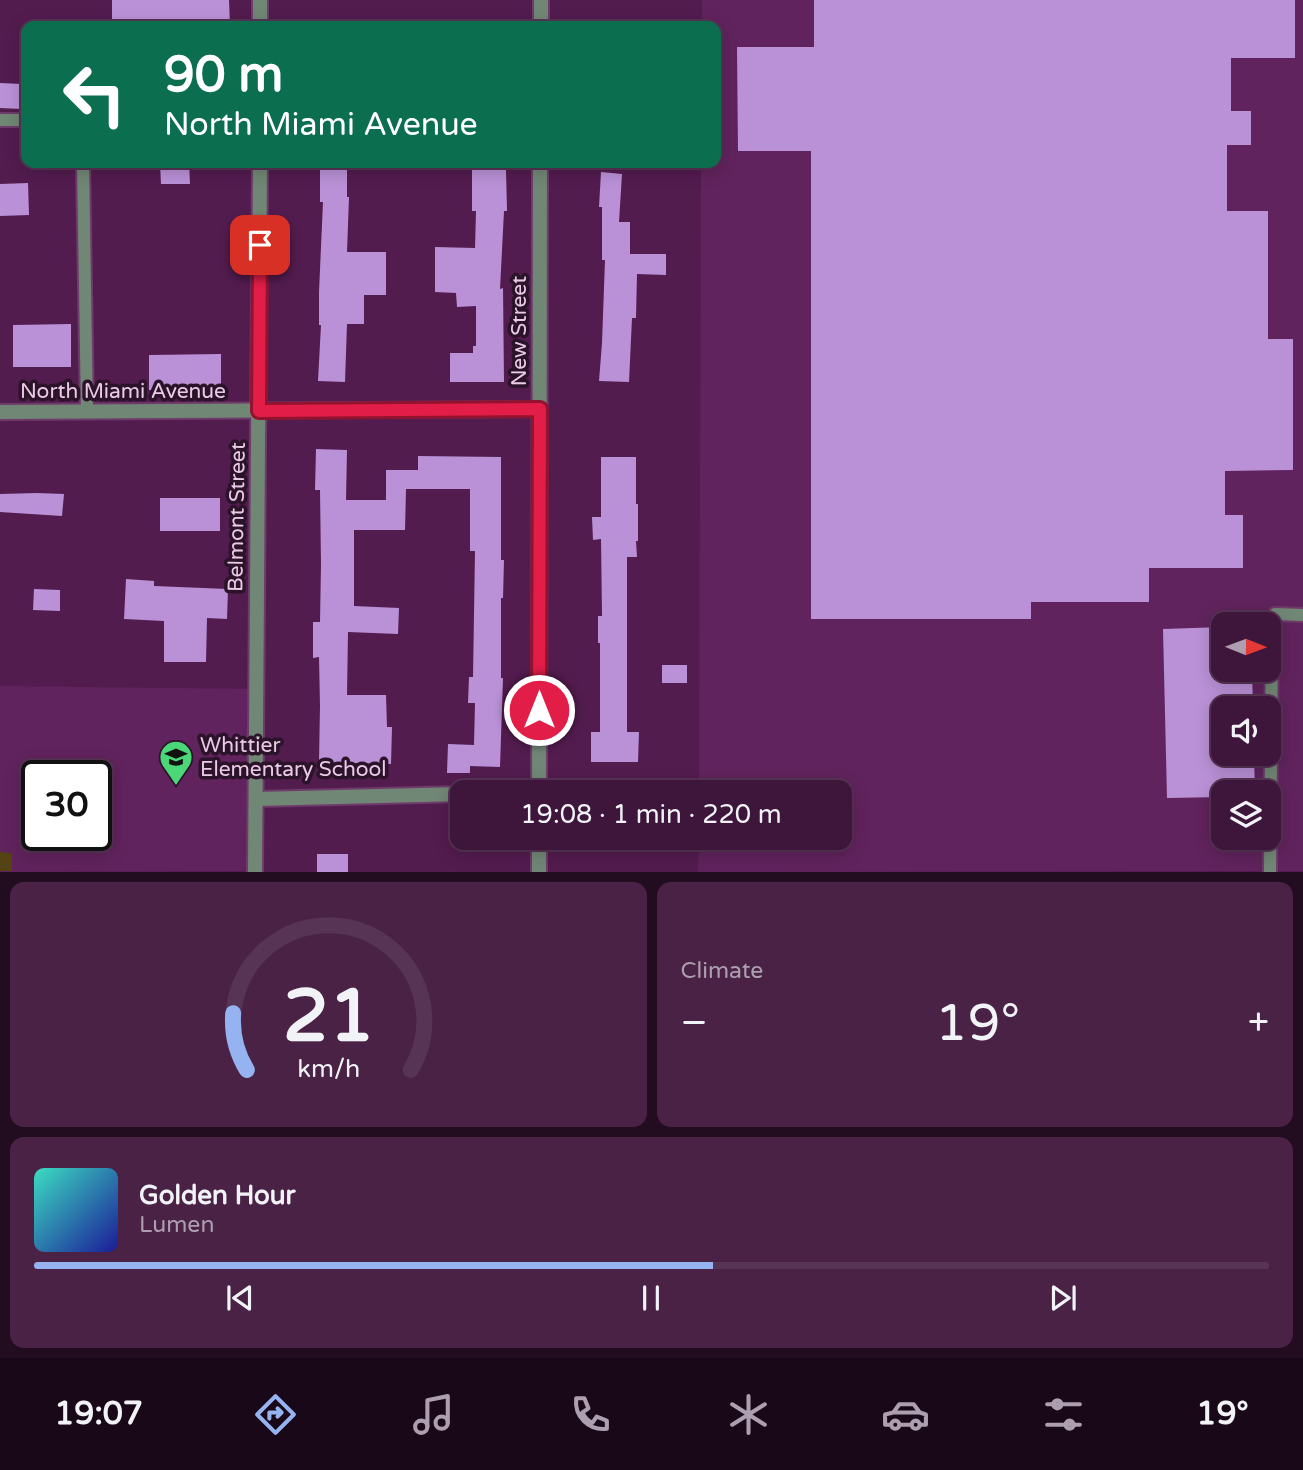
<!DOCTYPE html>
<meta charset="utf-8">
<style>
body{margin:0;font-family:"Varela Round",sans-serif;background:#492246;color:#f1f3f6;height:100vh;display:flex;flex-direction:column;font-size:26px;white-space:nowrap}
*{box-sizing:border-box;margin:0}
p{font-size:23px;color:#ad9faf}
.icon{flex:none;width:38px;height:38px;fill:none;stroke:currentColor;stroke-width:2;stroke-linecap:round;stroke-linejoin:round}
.map{position:relative;height:872px;overflow:hidden}
.drawer{display:flex;flex-direction:column;gap:10px;padding:10px;background:#220c20;flex:1}
.drawer>*{flex:none}
.top-card{position:absolute;left:21px;top:21px;width:700px;height:147px;border-radius:14px;box-shadow:0 4px 18px #0003,0 0 0 2px #573455;background:#0b6e4f;color:#fff;overflow:hidden}
.needle{width:46px;rotate:91deg}
.controls{position:absolute;left:1211px;top:612px;display:grid;gap:14px}
.controls a{display:grid;place-items:center;width:70px;height:70px;border-radius:14px;background:#3e153b;box-shadow:0 4px 18px #0003,0 0 0 2px #573455;font-size:35px}
.speed{position:absolute;left:21px;top:760px;display:flex;gap:14px;font-size:35px;font-weight:700;text-align:center}
.speed>*{display:grid;place-content:center;width:91px;height:91px;border-radius:50%;background:#3e153b;box-shadow:0 4px 18px #0003,0 0 0 2px #573455;line-height:1}
.speed .limit{border:4px solid #111;border-radius:10px;background:#fff;color:#111}
.pin{position:absolute;display:grid;place-items:center;width:60px;height:60px;color:#fff;margin:-30px;border-radius:14px;box-shadow:0 4px 10px #0006}
.me{position:absolute;width:77px;margin:-38px;rotate:0deg;stroke-linejoin:round;filter:drop-shadow(0 0 5px #0008)}
.turn{display:flex;align-items:center;gap:24px;height:147px;padding:0 28px;font-size:32px}
.turn .icon{width:91px;height:91px;stroke-width:2.5}
.turn b{display:block;font-size:49px;line-height:60px}
.big{font-size:52px;font-weight:600;line-height:1.1}
.drawer .widget{flex:1;display:flex;flex-direction:column;justify-content:center;gap:10px;min-width:0;padding:0 24px;border-radius:14px;background:#492246}
.drawer .dial{align-items:center;gap:0}
.dial svg{height:182px;overflow:visible;fill:none;stroke:#573455;stroke-width:7;stroke-linecap:round;text-anchor:middle}
.dial text{fill:#f1f3f6;stroke:none}
.song{display:flex;align-items:center;gap:21px}
.cover{width:84px;height:84px;border-radius:10px;background:linear-gradient(135deg,hsl(170 70% 55%),hsl(240 70% 35%))}
.played{height:7px;border-radius:4px;background:linear-gradient(90deg,#95b2f1 55%,#573455 55%)}
.keys{display:flex;justify-content:space-around;direction:ltr}
.heat{display:flex;justify-content:space-between;align-items:center;font-size:38px;direction:ltr}
.drawer .tiles{flex:1;display:grid;gap:10px;grid-template-columns:1fr 1fr}
.widget:last-child{grid-column:span 2}
.trip{position:absolute;left:450px;top:780px;width:402px;height:70px;border-radius:14px;background:#3e153b;box-shadow:0 4px 18px #0003,0 0 0 2px #573455;font-weight:600;line-height:70px;text-align:center}
.tabs{display:flex;height:112px;justify-content:space-around;align-items:center;background:#190818;color:#ad9faf}
.tabs .icon{width:49px;height:49px}
.tabs .current{color:#95b2f1}
.tabs b{font-size:32px;color:#f1f3f6}
.map>svg:first-child{display:block}
.built{fill:#61235d;fill-rule:evenodd}
.green{fill:#544413}
.building{fill:#ba91d7}
.lines{fill:none;stroke-linecap:round;stroke-linejoin:round}
.lane-casing{stroke:#6e3b6a;stroke-width:16}
.street-casing{stroke:#6e3b6a;stroke-width:18}
.lane{stroke:#718775;stroke-width:12}
.street{stroke:#718775;stroke-width:14}
.route-casing{stroke:#92132f;stroke-width:18}
.route{stroke:#e11d48;stroke-width:12}
.labels{text-anchor:middle;dominant-baseline:central;stroke-width:7;stroke-linejoin:round;paint-order:stroke}
.street-label{font-size:21px;fill:#ebcae7;stroke:#2b1329}
.poi-label{font-size:21px;fill:#ebcae7;stroke:#2b1329;text-anchor:start}
</style>
<div class="map">
<svg width="1303" height="872" viewBox="0 0 1303 872">
<rect width="100%" height="100%" fill="#531c4f"/>
<g class="built">
<path d="M702,0H1303V871L698,872L699,838H840V793H699L701,163H716V26H702ZM1223,625H1269V670H1223ZM1223,709H1269V754H1223ZM1223,793H1269V838H1223Z"/>
<path d="M0,686L257,689L255,871L0,872ZM37,775H96V835H37Z"/>
</g>
<polygon class="green" points="0,852 12,853 12,871 0,871"/>
<g class="building">
<polygon points="112,0 229,0 230,26 112,26"/>
<polygon points="814,0 1295,0 1295,58 1231,58 1231,111 1251,111 1251,145 1227,145 1227,211 1268,211 1268,339 1293,339 1293,470 1225,471 1225,515 1243,515 1243,568 1149,568 1149,602 1031,602 1031,619 811,619 811,151 738,151 737,47 814,47"/>
<polygon points="0,83 22,84 21,109 0,108"/>
<polygon points="160,163 189,163 190,184 161,184"/>
<polygon points="320,165 347,165 347,197 349,197 347,252 386,252 386,295 364,295 364,324 347,324 345,382 318,381 321,325 319,325 319,292 323,202 320,202"/>
<polygon points="472,170 506,170 507,211 504,211 500,289 503,288 504,382 450,382 450,353 473,353 473,346 476,346 476,306 457,307 456,293 435,292 435,247 475,248 476,211 472,211"/>
<polygon points="601,172 622,174 619,222 630,222 630,254 666,254 666,275 637,274 636,318 632,318 629,382 599,381 602,343 605,260 602,260 602,207 599,207"/>
<polygon points="28,183 29,215 0,216 0,184"/>
<polygon points="71,324 71,367 13,367 13,325"/>
<polygon points="221,354 221,388 149,390 149,355"/>
<polygon points="316,449 347,450 346,500 386,500 386,470 418,470 418,456 501,457 501,560 504,560 503,598 501,598 501,678 503,678 500,767 470,766 470,773 447,773 448,744 474,745 475,703 468,703 469,677 473,677 475,551 470,551 470,489 406,489 405,530 354,530 354,606 399,608 398,634 348,632 347,695 386,695 387,727 392,727 391,764 319,762 320,706 319,657 313,658 313,622 320,622 321,564 320,490 315,490"/>
<polygon points="601,457 636,457 636,504 638,504 638,541 636,541 637,557 627,557 627,732 639,732 638,762 591,762 591,732 600,732 600,643 598,643 598,616 602,616 601,539 593,540 592,517 601,517"/>
<polygon points="37,493 64,494 62,516 0,512 0,494"/>
<rect x="160" y="498" width="60" height="33"/>
<polygon points="126,579 154,581 154,586 228,589 227,619 207,618 206,662 164,662 164,621 124,619"/>
<polygon points="34,589 60,590 60,611 33,610"/>
<polygon points="1223,627 1223,670 1252,670 1253,709 1223,709 1223,754 1254,754 1255,793 1223,793 1223,797 1167,798 1163,629"/>
<rect x="662" y="665" width="25" height="18"/>
<rect x="317" y="854" width="31" height="18"/>
</g>
<g class="lines">
<defs>
<g id="lane">
<polyline points="0,120 26,120"/>
<polyline points="83,163 87,412"/>
<polyline points="1270,872 1272,619 1275,614 1303,615"/>
</g>
<g id="street">
<polyline points="260,26 260,0"/>
<polyline points="541,26 541,0"/>
<polyline points="0,412 540,409"/>
<polyline points="539,793 540,163"/>
<polyline points="256,799 462,794"/>
<polyline points="255,872 260,163"/>
<polyline points="539,872 539,838"/>
</g>
</defs>
<use href="#lane" class="lane-casing"/>
<use href="#street" class="street-casing"/>
<use href="#lane" class="lane"/>
<use href="#street" class="street"/>
</g>
<g class="lines">
<defs>
<polyline id="route" points="260,245 259,411 540,409 539,710"/>
</defs>
<use href="#route" class="route-casing"/>
<use href="#route" class="route"/>
</g>
<defs>
<symbol id="school-pin" viewBox="-11 -11 22 30"><path d="M0 17L-7.5 6A9.5 9.5 0 1 1 7.5 6Z" fill="#4bd677" stroke="#2b1329"/><path d="M0-5L7-2L0 1L-7-2ZM-4 1L0 2.5L4 1V4Q0 6-4 4Z" fill="#111"/></symbol>
</defs>
<g fill-rule="evenodd">
<use href="#school-pin" x="157" y="738" width="38" height="52"/>
</g>
<g class="labels">
<g class="street-label">
<text transform="translate(519 331) rotate(-90)">New Street</text>
<text x="123" y="391">North Miami Avenue</text>
<text transform="translate(237 517) rotate(-89)">Belmont Street</text>
</g>
<g class="poi-label">
<text x="200" y="745">Whittier<tspan x="200" dy="24">Elementary School</tspan></text>
</g>
</g>
</svg>
<div class="controls">
<a><svg class="needle" viewBox="-14 -14 28 28"><path d="M0-13l5 13h-10z" fill="#e53935"/><path d="M0 13l5-13h-10z" fill="#ad9faf"/></svg></a>
<a><svg class="icon" aria-label="sound" viewBox="0 0 24 24"><path d="M4 9h4l5-4v14l-5-4H4zM17 9q2 3 0 6"/></svg></a>
<a><svg class="icon" aria-label="layers" viewBox="0 0 24 24"><path d="M12 4l9 5-9 5-9-5zM3 14l9 5 9-5"/></svg></a>
</div>
<div class="speed"><div class="limit">30</div></div>
<div class="pin" style="left:260px;top:245px;background:#d93025"><svg class="icon" aria-label="arrive" viewBox="0 0 24 24"><path d="M6 21V4h12l-3 4 3 4H6"/></svg></div>
<svg class="me" style="left:539px;top:710px" viewBox="-20 -20 40 40"><circle r="17" fill="#e11d48" stroke="#fff" stroke-width="3"/><path d="M0-11L8 9 0 5-8 9z" fill="#fff"/></svg>
<div class="trip">19:08 · 1 min · 220 m</div>
<div class="top-card">
<div class="turn"><svg class="icon" aria-label="left" viewBox="0 0 24 24"><path d="M17 20v-9H6M10 6l-5 5 5 5"/></svg><div><b>90 m</b>North Miami Avenue</div></div>
</div>
</div>
<section class="drawer">
<div class="tiles">
<div class="widget dial"><svg viewBox="0 0 100 80">
<path d="M14 69A42 42 0 1 1 86 69"/>
<path d="M14 69A42 42 0 0 1 8 44" stroke="#95b2f1"/>
<text x="50" y="56" font-size="32" font-weight="700">21</text>
<text x="50" y="72" font-size="11">km/h</text>
</svg></div>
<div class="widget"><p>Climate</p>
<div class="heat"><a>−</a><b class="big">19°</b><a>+</a></div>
</div>
<div class="widget">
<div class="song"><i class="cover"></i><div><b>Golden Hour</b><p>Lumen</p></div></div>
<div class="played"></div>
<div class="keys"><svg class="icon" aria-label="previous" viewBox="0 0 24 24"><path d="M18 5L8 12l10 7zM5 5v14"/></svg><svg class="icon" aria-label="pause" viewBox="0 0 24 24"><path d="M8 5v14M16 5v14"/></svg><svg class="icon" aria-label="next" viewBox="0 0 24 24"><path d="M6 5l10 7-10 7zM19 5v14"/></svg></div>
</div>
</div>
</section>
<nav class="tabs">
<b>19:07</b>
<svg class="icon current" aria-label="directions" viewBox="0 0 24 24"><path d="M12 3l9 9-9 9-9-9zM9 14v-3h6M13 9l2 2-2 2"/></svg>
<svg class="icon" aria-label="music" viewBox="0 0 24 24"><path d="M9 18V5l10-2v13"/><circle cx="6" cy="18" r="3"/><circle cx="16" cy="16" r="3"/></svg>
<svg class="icon" aria-label="phone" viewBox="0 0 24 24"><path d="M5 4h4l2 5-3 2q2 4 5 5l2-3 5 2v4C11 20 4 13 5 4z"/></svg>
<svg class="icon" aria-label="climate" viewBox="0 0 24 24"><path d="M12 3v18M4 7l16 10M4 17L20 7"/></svg>
<svg class="icon" aria-label="car" viewBox="0 0 24 24"><path d="M5 17H2v-5l4-1 3-4h7l3 4 3 1v5h-3M9 17h6M6 11h13"/><circle cx="7" cy="17" r="2"/><circle cx="17" cy="17" r="2"/></svg>
<svg class="icon" aria-label="filters" viewBox="0 0 24 24"><path d="M4 7h16M4 17h16"/><circle cx="9" cy="7" r="2"/><circle cx="15" cy="17" r="2"/></svg>
<b>19°</b>
</nav>
